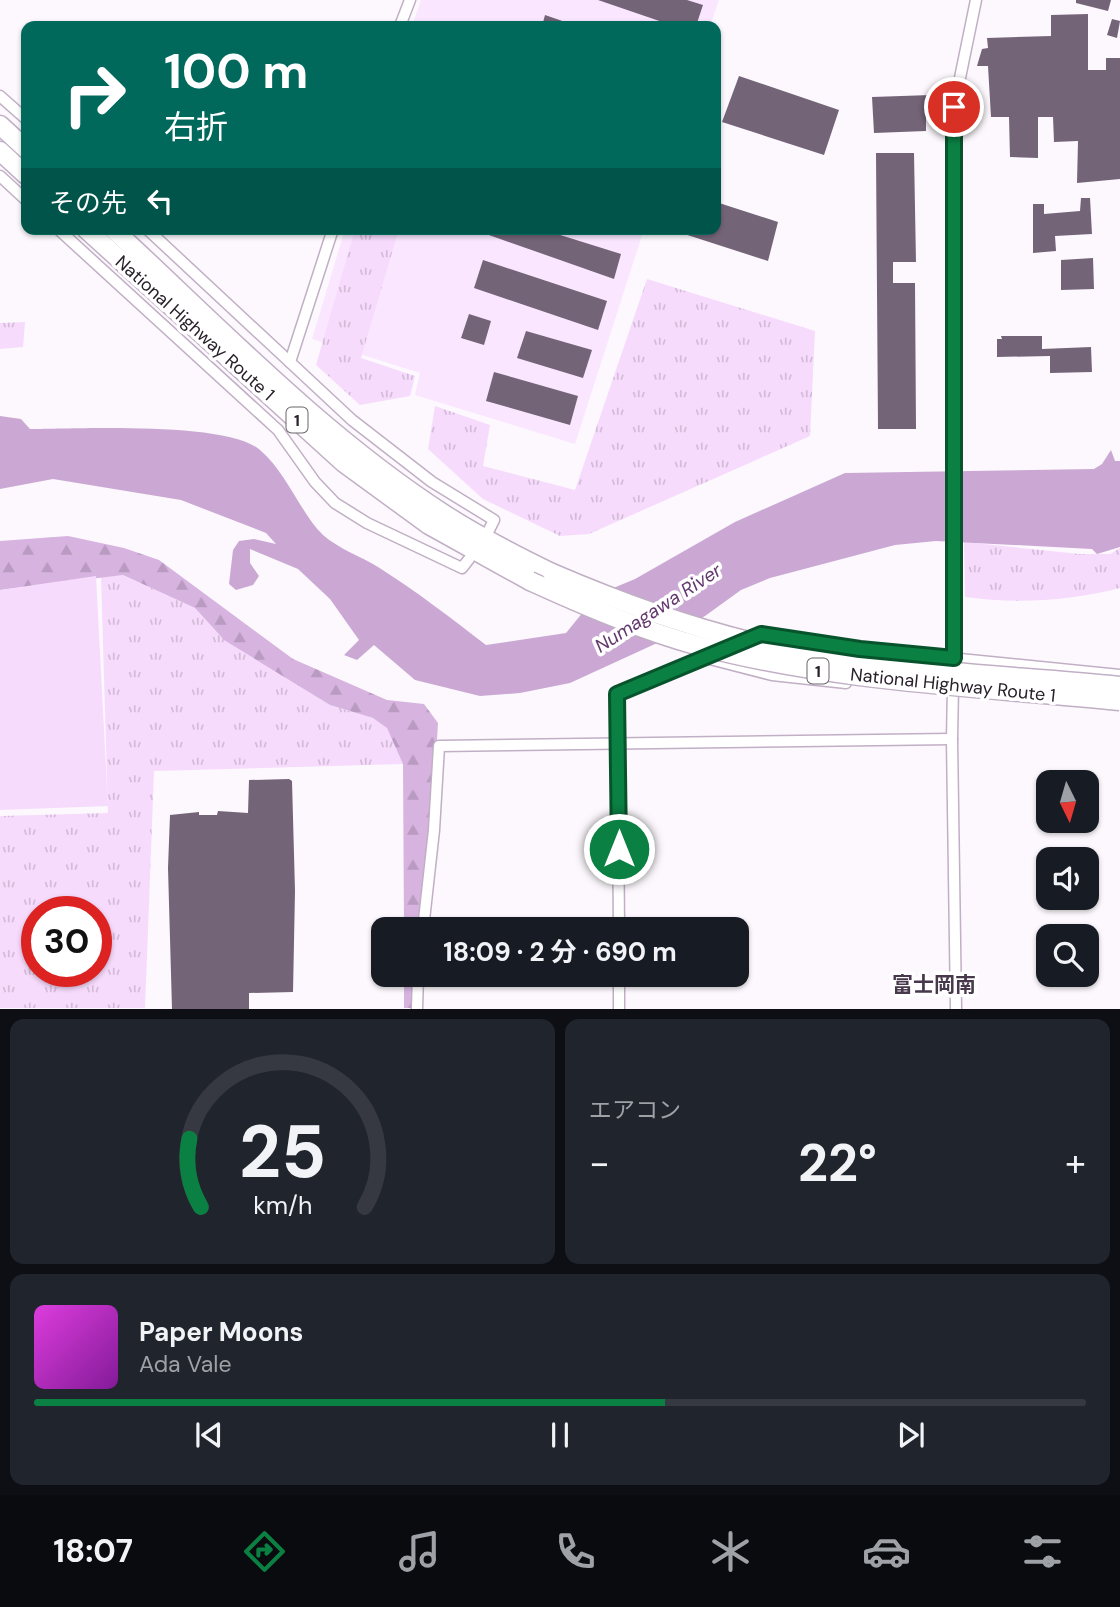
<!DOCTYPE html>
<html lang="ja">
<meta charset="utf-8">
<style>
body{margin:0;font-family:"DM Sans","Noto Sans JP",sans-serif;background:#20242c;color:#f1f3f6;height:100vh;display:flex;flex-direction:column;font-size:26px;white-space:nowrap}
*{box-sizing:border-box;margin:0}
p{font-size:23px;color:#9ea1a6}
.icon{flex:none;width:38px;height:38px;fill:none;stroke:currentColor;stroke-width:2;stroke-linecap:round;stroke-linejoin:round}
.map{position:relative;height:1009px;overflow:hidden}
.side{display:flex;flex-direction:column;gap:10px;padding:10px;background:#0d0f14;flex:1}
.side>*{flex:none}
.hud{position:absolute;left:21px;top:21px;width:700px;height:214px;border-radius:14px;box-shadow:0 2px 5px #0004;background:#00695c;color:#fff;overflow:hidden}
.needle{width:46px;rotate:175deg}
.tools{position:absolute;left:1036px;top:770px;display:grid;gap:14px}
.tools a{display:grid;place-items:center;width:63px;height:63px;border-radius:14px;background:#171b24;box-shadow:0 2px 5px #0004;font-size:35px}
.speed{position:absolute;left:21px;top:896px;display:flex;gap:14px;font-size:35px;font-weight:700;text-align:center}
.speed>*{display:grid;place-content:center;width:91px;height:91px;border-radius:50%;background:#171b24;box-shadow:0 2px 5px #0004;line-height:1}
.speed .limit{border:10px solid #d22;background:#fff;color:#111}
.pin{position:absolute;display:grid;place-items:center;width:60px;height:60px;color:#fff;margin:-30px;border:4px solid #fff;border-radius:50%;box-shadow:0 2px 7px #0007}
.me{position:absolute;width:77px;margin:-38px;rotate:0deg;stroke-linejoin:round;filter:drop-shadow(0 0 5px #0008)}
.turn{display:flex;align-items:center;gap:24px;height:147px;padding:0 28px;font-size:32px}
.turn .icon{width:91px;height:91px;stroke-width:2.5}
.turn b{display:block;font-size:49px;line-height:60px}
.then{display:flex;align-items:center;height:66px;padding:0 28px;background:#0003;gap:14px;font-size:26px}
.big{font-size:52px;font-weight:700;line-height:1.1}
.side .tile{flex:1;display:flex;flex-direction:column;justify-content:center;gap:10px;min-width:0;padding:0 24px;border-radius:14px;background:#20242c}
.side .dial{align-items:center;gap:0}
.dial svg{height:182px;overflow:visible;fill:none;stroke:#363941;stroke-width:7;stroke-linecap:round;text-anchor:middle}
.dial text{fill:#f1f3f6;stroke:none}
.song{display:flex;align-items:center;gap:21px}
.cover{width:84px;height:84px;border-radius:10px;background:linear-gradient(135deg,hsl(300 70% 55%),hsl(290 70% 35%))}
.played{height:7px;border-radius:4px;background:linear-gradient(90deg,#0b8043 60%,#363941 60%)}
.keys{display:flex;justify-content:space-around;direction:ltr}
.heat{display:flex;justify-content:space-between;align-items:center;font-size:38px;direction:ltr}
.side .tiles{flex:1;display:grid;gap:10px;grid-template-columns:1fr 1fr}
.tile:last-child{grid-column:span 2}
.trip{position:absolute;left:371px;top:917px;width:378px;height:70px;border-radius:14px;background:#171b24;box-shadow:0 2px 5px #0004;font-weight:700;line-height:70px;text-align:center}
.dock{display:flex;height:112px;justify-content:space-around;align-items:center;background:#090b0e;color:#9ea1a6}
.dock .icon{width:49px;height:49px}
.dock .active{color:#0b8043}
.dock b{font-size:32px;color:#f1f3f6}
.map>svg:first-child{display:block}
.built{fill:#fae7ff}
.grass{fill:url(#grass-tufts);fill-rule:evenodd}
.forest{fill:url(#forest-firs)}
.pitch{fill:#f7dbfd}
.water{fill:#caa8d3}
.building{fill:#746478}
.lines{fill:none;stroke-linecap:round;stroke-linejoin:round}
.street-casing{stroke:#c1afc5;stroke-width:13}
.highway-casing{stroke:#c1afc5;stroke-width:21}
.street{stroke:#fff;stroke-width:10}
.highway{stroke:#fff;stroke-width:18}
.highway-bridge-casing{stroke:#c1afc5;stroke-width:21;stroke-linecap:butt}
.highway-bridge{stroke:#fff;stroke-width:18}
.route-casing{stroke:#07532c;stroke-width:18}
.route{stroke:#0b8043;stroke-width:12}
.labels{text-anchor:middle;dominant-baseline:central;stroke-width:7;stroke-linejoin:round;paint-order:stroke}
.shield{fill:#fff;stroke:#68646a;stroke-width:2}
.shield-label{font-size:16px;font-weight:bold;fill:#28212a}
.street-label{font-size:18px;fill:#28212a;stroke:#fff}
.water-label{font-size:19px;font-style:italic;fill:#63386e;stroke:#fff}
.quarter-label{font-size:21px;font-weight:bold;fill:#47384b;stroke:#fff}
</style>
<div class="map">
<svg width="1120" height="1009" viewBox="0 0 1120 1009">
<defs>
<pattern id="grass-tufts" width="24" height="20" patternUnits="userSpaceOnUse" patternTransform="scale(1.75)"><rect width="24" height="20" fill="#f7dbfd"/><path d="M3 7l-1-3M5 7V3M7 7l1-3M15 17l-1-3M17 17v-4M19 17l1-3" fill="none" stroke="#d4bcd9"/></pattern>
<pattern id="forest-firs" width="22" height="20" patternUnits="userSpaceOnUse" patternTransform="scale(1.75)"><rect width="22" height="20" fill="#d7b4e0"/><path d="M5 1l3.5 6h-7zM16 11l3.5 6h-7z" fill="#b99ac0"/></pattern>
</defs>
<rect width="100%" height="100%" fill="#fcf8fd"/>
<g class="built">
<polygon points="421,0 719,0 710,26 412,26"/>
<polygon points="345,229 644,229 575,444 415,395 420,373 312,339"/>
</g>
<g class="grass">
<polygon points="355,229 399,229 361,358 415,376 410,396 360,405 316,365"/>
<polygon points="647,279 815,331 810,436 589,534 560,536 483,499 428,449 435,406 490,425 483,466 575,490"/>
<polygon points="25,322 23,347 0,349 0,323"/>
<path d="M964,542L1080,554H1110L1120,548V588C1070,601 1015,604 965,597Z"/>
<path d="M123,575L195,608L220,636L330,705L390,723L403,764L154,771L145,1008H0V816L108,813L101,576ZM37,912H96V971H37Z"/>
</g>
<g class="forest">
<polygon points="68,536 124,548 159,560 293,659 387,700 424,704 438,723 426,929 404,929 403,764 387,728 373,718 330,705 224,640 195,608 123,575 0,590 0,541"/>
<polygon points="404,975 424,975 422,1008 404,1008"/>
</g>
<polygon class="pitch" points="96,576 108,806 0,810 0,590"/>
<path class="water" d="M0,416L21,419L30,429C76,429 227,421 260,450C287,473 301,514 323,535C339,549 360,556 378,567C416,591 451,618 486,645L566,633L588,606L587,599L635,579L735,522L845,473L1094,469L1102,464L1111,450L1115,461H1120V547L1097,554L1092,549L936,541L895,545L770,578L741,590L705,616L655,644L570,683L520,693L480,696L415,680L374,645L357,660L344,655L359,640L330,599L298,569L250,549V563L259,576L253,585L236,590L229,584L233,550L239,541L254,539L276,544L266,533L181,500L53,479L0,489Z"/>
<g class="building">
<polygon points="598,0 687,0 703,5 696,26 674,26"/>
<polygon points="1076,0 1111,0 1108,11 1076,3"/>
<polygon points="1088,14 1088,70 1106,70 1106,58 1120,58 1120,179 1077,183 1078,141 1054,142 1053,117 1038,117 1038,158 1010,157 1009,117 991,117 988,66 977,66 982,49 988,48 987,38 1051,36 1051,15"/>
<polygon points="545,15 574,25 574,26 542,26"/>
<polygon points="1112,19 1120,21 1117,38 1107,35"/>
<polygon points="739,76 839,110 824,155 722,122"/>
<polygon points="931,95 932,113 926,114 926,131 874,133 872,97"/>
<polygon points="876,153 914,153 916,262 893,262 893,283 915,283 916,429 878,429"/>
<polygon points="1081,198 1090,198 1092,234 1055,236 1056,251 1033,253 1033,204 1044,204 1044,214 1080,211"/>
<polygon points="716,202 778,222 768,261 675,231 716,229"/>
<polygon points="472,229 541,229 621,254 614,279"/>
<polygon points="1093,258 1094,289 1061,290 1061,260"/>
<polygon points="483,260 607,301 598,330 474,288"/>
<polygon points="469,314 491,321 484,345 461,338"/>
<polygon points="526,331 592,350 583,378 517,358"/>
<polygon points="1001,336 1042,336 1042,349 1091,347 1092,372 1050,373 1050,356 997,357 997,339 1002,339"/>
<polygon points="494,372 578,396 570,425 486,401"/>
<polygon points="289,779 292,781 295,891 293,992 249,993 249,1009 172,1009 168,868 170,815 199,812 199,815 217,815 218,811 248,813 249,780"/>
</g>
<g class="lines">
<defs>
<g id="street">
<polyline points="400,26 410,0"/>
<polyline points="0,96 26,119"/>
<polyline points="0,176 26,200"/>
<polyline points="58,229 278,430 315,482 335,503 367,523 462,568 469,559"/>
<polyline points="147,229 352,420 432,482 494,520 488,532"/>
<polyline points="290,362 333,229"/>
<polyline points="749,639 761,633 860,649 1120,675"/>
<polyline points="706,658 772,675 846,683"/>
<polyline points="423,929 434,830 439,746 952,739"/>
<polyline points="619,929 617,694 720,652"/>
<polyline points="619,975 619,1009"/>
<polyline points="417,1009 418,975"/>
<polyline points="956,1009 952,739 955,579 954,107 976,0"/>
</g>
<g id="highway">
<polyline points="0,125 26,149"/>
<polyline points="0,151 26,175"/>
<polyline points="86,229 344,463 429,525 530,581"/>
<path d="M113,229C219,327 323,436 444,514C479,537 515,555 552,573"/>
</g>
</defs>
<use href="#street" class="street-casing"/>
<use href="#highway" class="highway-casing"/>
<use href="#street" class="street"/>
<use href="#highway" class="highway"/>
<defs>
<g id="highway-bridge">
<path d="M552,573C617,601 683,625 752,642C872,671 998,674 1120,686"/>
<path d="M530,581C585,606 641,630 699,646C836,682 979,687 1120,701"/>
</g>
</defs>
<use href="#highway-bridge" class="highway-bridge-casing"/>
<use href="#highway-bridge" class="highway-bridge"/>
</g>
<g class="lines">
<defs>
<polyline id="route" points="619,849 617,694 761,634 860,649 954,658 954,107"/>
</defs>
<use href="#route" class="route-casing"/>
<use href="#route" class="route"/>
</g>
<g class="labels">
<g class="shield">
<rect x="286.5" y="407.5" width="21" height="25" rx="5"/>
<rect x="807.5" y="658.5" width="21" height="25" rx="5"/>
</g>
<g class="shield-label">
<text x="297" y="420">1</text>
<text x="818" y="671">1</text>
</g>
<g class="street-label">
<text transform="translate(195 328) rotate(42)">National Highway Route 1</text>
<text transform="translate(953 685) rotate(6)">National Highway Route 1</text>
</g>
<g class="water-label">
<text transform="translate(658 608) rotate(-33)">Numagawa River</text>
</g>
<g class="quarter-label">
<text x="934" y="985">富士岡南</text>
</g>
</g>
</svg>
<div class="tools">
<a><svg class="needle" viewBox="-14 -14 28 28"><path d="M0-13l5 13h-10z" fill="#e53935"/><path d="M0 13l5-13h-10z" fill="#9ea1a6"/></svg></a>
<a><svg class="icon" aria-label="sound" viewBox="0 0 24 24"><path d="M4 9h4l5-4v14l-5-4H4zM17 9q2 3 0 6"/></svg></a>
<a><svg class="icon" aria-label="search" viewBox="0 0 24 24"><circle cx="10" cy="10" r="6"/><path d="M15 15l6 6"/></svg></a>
</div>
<div class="speed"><div class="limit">30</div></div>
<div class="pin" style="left:954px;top:107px;background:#d93025"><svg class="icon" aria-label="arrive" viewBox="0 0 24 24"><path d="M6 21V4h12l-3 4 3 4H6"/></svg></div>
<svg class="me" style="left:619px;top:849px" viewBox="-20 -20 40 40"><circle r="17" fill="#0b8043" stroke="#fff" stroke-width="3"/><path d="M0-11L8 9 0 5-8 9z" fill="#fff"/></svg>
<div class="trip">18:09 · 2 分 · 690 m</div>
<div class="hud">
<div class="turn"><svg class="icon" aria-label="right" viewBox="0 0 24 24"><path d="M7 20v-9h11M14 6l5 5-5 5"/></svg><div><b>100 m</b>右折</div></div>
<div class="then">その先<svg class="icon" aria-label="left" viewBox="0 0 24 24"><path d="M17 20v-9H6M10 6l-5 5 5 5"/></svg></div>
</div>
</div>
<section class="side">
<div class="tiles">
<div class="tile dial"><svg viewBox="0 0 100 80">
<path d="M14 69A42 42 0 1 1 86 69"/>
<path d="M14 69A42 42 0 0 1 9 39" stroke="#0b8043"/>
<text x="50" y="56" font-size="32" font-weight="700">25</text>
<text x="50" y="72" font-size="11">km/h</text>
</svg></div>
<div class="tile"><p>エアコン</p>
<div class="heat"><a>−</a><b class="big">22°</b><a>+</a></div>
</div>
<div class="tile">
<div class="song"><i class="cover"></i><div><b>Paper Moons</b><p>Ada Vale</p></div></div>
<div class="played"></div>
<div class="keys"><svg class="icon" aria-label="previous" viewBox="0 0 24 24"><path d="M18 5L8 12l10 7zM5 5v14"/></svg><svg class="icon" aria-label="pause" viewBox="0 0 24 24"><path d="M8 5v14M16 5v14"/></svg><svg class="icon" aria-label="next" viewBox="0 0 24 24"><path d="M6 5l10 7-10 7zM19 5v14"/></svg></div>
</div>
</div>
</section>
<nav class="dock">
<b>18:07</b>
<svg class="icon active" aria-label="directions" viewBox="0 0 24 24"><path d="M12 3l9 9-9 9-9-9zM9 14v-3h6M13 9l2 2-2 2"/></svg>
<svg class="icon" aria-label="music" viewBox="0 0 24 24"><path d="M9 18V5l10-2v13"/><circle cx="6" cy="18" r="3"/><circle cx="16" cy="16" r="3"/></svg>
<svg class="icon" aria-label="phone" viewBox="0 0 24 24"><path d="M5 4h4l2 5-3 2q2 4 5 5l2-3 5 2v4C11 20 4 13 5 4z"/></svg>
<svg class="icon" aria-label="climate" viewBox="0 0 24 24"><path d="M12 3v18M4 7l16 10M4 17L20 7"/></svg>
<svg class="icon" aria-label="car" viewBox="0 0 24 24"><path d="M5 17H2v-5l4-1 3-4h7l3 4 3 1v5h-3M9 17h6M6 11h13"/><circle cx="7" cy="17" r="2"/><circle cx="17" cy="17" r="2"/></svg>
<svg class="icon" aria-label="filters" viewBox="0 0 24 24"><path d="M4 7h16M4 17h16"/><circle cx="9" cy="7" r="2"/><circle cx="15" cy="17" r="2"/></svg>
</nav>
